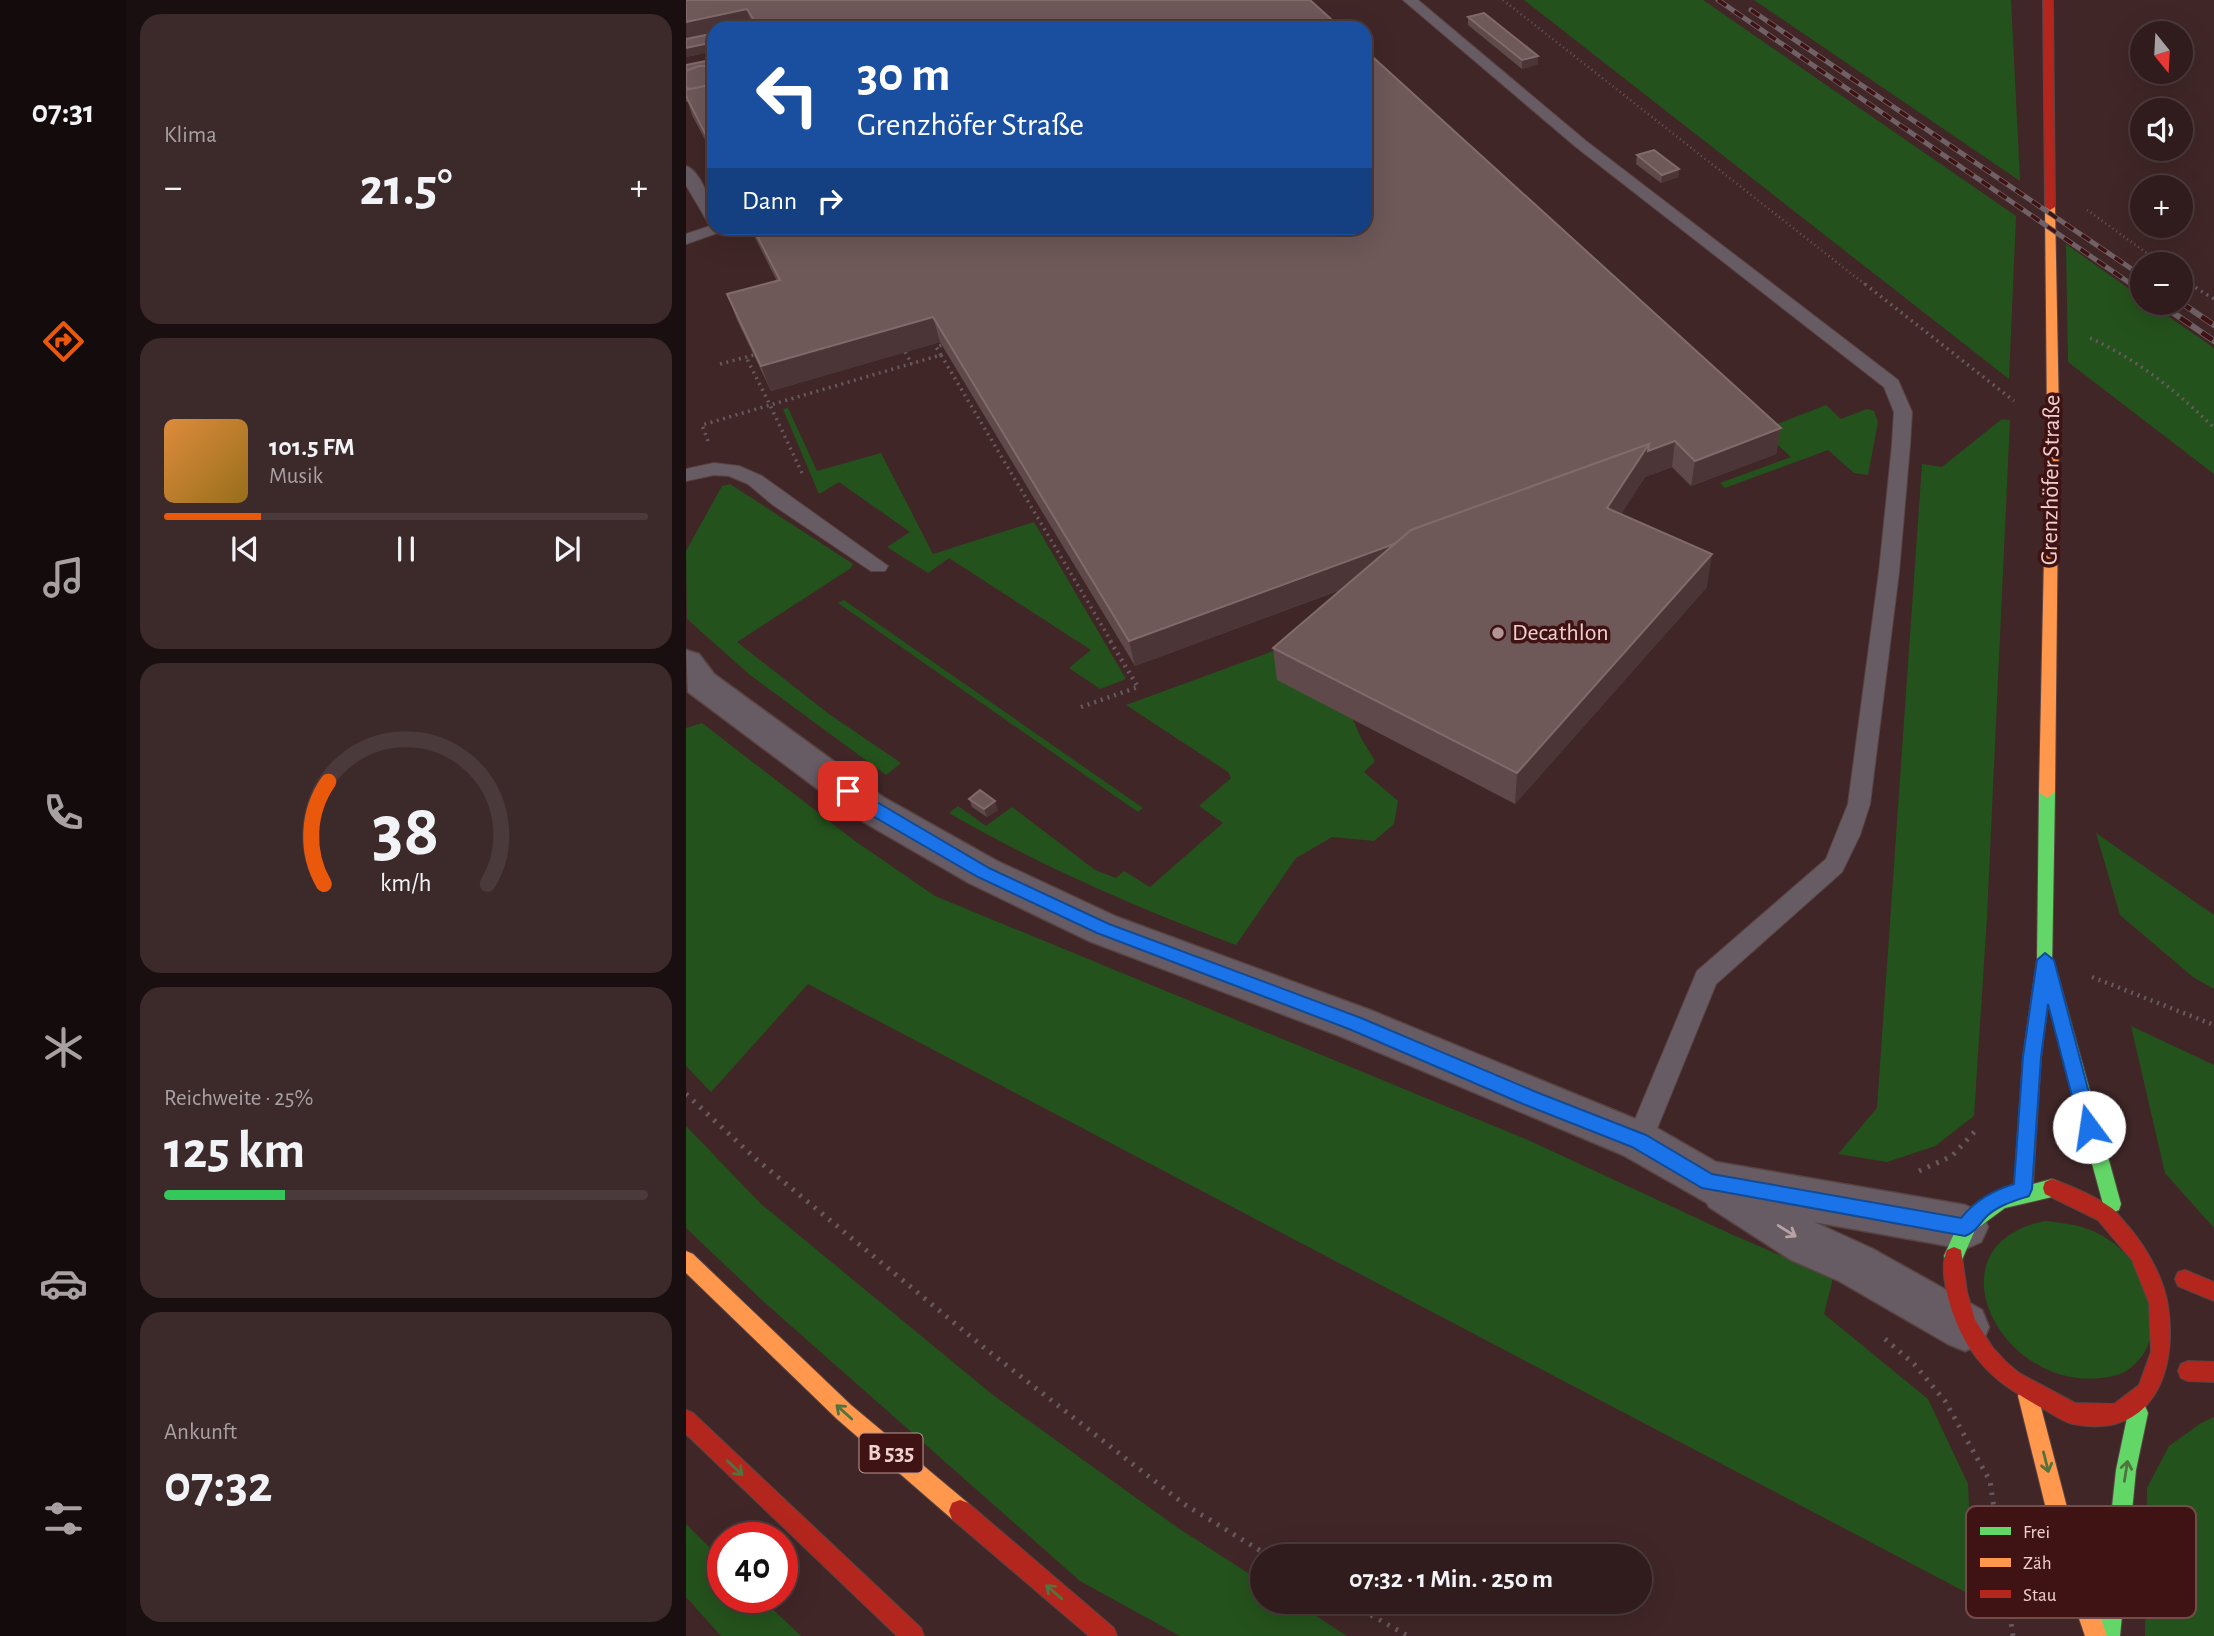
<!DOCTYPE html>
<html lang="de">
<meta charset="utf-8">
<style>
body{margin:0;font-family:"Alegreya Sans",sans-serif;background:#3c292a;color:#f1f3f6;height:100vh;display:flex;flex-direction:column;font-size:26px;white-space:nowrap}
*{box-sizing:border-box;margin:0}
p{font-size:23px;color:#a8a1a4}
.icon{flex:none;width:38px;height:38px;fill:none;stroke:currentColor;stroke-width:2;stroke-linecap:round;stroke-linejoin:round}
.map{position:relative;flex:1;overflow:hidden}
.details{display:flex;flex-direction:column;gap:14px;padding:14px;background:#1a0f10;width:560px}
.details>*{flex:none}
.banner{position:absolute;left:21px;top:21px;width:665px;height:214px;border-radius:21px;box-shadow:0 7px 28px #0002,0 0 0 2px #4b3a3b;background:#1a4fa0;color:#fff;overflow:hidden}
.needle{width:46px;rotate:162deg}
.tools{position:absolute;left:1444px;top:21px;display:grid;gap:14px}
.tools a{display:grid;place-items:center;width:63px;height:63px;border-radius:50%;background:#301c1d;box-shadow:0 7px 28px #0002,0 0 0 2px #4b3a3b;font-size:35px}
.speed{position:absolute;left:21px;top:1522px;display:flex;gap:14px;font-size:35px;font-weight:700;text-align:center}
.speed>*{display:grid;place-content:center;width:91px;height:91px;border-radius:50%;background:#301c1d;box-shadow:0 7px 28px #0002,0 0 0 2px #4b3a3b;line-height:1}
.speed .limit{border:10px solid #d22;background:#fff;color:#111}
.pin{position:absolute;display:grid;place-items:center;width:60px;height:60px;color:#fff;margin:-30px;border-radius:14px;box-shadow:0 4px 10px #0006}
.me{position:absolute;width:77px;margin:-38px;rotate:346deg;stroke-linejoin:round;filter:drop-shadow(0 0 5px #0008)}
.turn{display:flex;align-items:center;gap:24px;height:147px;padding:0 35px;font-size:32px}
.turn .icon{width:91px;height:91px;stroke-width:2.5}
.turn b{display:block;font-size:49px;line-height:60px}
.then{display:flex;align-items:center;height:66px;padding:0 35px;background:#0003;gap:14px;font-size:26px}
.big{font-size:52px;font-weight:700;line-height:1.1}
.details .card{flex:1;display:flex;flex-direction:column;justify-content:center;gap:10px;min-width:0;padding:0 24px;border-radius:21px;background:#3c292a}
.details .dial{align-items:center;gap:0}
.dial svg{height:182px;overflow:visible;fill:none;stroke:#4b3a3b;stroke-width:7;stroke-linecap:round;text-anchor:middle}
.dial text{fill:#f1f3f6;stroke:none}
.song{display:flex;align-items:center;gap:21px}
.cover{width:84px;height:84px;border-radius:10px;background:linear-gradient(135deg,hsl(30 70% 55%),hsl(40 70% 35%))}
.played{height:7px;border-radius:4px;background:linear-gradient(90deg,#ea580c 20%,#4b3a3b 20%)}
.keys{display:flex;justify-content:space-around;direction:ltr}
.heat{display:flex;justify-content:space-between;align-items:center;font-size:38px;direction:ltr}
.charge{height:10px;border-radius:5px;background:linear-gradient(90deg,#34c759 25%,#4b3a3b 0)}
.trip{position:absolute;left:564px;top:1544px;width:402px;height:70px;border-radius:35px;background:#301c1d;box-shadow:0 7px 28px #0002,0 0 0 2px #4b3a3b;font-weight:700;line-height:70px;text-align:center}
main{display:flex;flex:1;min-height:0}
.tabs{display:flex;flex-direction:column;width:126px;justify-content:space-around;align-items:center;background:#130b0c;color:#a8a1a4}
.tabs .icon{width:49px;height:49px}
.tabs .on{color:#ea580c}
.tabs b{font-size:32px;color:#f1f3f6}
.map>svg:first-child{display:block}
.green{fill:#24521c}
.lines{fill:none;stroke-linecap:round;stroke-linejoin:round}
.lane-casing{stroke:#594443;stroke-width:2}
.street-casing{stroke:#594443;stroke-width:3}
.fast-casing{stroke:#594443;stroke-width:2}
.slow-casing{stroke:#594443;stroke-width:2}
.jam-casing{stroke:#594443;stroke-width:2}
.path-far3{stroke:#67595f;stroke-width:2.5;stroke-dasharray:1 3.5;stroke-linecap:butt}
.path-far2{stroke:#67595f;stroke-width:3.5;stroke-dasharray:2 4.5;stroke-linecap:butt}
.path-far1{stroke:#67595f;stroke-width:4.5;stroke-dasharray:2 5;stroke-linecap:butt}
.path{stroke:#67595f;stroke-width:5;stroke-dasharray:2.5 7;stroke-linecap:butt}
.lane{fill:#685c64;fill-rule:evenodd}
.street{fill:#685c64;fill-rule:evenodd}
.fast{fill:#63d668;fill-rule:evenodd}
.slow{fill:#ff974d;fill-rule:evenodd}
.jam{fill:#b3261e;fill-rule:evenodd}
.rail-far1-casing{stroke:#6f6165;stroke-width:5}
.rail-casing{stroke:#6f6165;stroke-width:6}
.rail-far1{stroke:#3f1213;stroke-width:3.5;stroke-dasharray:10;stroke-linecap:butt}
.rail{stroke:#3f1213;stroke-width:4.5;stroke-dasharray:13;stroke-linecap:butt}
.wall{fill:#5f494a}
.shaded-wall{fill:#4c3536}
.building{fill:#6e5858;stroke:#826a6b;stroke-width:2}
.oneway{stroke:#b9a2a4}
.oneway2{stroke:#51743e}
.route{fill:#1a73e8;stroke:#114b97;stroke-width:2}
.poi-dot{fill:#b29494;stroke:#3f1213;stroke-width:2.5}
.labels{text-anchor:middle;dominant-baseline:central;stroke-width:7;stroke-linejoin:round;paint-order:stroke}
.shield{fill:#3f1213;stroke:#ba9796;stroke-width:2}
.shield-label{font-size:23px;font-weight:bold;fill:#efd0ce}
.street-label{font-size:24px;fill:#efd0ce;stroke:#3f1213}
.poi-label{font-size:24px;fill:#efd0ce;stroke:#3f1213;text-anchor:start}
.key{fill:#3f1213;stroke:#744b4b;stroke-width:2}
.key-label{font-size:19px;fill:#efd0ce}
</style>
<main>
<nav class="tabs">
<b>07:31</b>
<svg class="icon on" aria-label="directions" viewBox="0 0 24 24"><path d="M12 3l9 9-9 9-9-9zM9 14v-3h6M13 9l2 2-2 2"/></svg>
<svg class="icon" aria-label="music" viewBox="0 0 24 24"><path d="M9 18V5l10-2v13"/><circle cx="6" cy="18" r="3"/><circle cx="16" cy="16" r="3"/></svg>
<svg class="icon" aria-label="phone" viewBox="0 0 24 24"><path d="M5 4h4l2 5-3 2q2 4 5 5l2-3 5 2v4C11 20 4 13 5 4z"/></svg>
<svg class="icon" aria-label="climate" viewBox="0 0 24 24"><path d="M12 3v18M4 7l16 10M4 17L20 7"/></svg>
<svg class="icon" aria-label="car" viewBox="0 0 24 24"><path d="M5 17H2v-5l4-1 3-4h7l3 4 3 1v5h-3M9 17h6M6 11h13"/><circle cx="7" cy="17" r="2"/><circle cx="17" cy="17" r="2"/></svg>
<svg class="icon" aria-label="filters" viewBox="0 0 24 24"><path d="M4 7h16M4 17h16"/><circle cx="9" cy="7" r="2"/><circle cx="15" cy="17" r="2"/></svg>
</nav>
<section class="details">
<div class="card"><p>Klima</p>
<div class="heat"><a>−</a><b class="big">21.5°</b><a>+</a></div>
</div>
<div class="card">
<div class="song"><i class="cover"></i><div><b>101.5 FM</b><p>Musik</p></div></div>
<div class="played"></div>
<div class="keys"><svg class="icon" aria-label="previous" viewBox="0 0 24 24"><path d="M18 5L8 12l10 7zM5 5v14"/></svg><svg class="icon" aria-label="pause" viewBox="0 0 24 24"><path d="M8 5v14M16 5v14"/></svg><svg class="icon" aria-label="next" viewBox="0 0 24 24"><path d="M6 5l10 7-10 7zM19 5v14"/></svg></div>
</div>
<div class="card dial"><svg viewBox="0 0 100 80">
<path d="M14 69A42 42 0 1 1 86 69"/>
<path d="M14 69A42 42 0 0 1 16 24" stroke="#ea580c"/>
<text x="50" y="56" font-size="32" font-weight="700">38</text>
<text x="50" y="72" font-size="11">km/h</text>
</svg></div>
<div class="card"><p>Reichweite · 25%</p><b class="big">125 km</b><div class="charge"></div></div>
<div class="card"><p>Ankunft</p><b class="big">07:32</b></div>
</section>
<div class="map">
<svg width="1528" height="1636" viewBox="0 0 1528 1636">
<rect width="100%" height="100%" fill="#402627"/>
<g class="green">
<polygon points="838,0 1017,0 1330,216 1323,379"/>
<polygon points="1068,0 1325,0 1334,181"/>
<polygon points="1380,244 1456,298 1456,303 1463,303 1528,348 1528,474 1382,362"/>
<polygon points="1140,405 1155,419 1181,409 1188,411 1192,422 1182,475 1168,473 1142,450 1039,488 1034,483 1105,457 1076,430"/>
<polygon points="102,408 131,471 195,453 247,554 348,522 440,679 414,689 383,668 405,650 263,558 242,573 201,547 224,532 153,482 133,494 97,409"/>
<polygon points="1316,419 1324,420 1301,917 1288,1116 1249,1146 1201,1162 1152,1154 1191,1108 1236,464 1256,467"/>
<polygon points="44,484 167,564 165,568 51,642 143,714 215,763 200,775 64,675 1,619 0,551 36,486"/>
<polygon points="158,600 457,808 452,812 152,603"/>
<path d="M675,619L655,692L675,738L689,761L678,772L712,801L708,824L688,841L646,837L610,858L550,945C451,908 354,866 263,813L272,806L300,826L326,807L409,870L430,878L438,871L464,887L537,823L513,806L545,778L542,772L440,705Z"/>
<polygon points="16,723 169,841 249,896 842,1140 1045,1234 1147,1278 1138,1314 1242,1399 1282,1484 1287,1596 122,984 25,1092 0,1066 0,728"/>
<polygon points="1410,833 1528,915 1528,989 1507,977 1434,915"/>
<polygon points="1445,1026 1528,1065 1528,1228 1479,1173"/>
<polygon points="0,1126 75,1204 307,1395 492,1528 576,1582 576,1601 607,1601 661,1636 494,1636 394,1581 78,1302 0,1228"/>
<path d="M1359,1221C1378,1223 1398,1225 1415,1235C1453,1256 1480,1306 1461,1347C1456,1359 1444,1371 1431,1375C1322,1405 1234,1246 1359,1221Z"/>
<polygon points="1528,1417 1528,1636 1459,1636 1461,1488 1483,1446 1515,1423"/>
<polygon points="0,1524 37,1561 37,1598 75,1598 115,1636 35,1636 0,1597"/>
</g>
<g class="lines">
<defs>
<g id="lane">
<polygon points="717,0 732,0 900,141 1212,380 1226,412 1224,445 1213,572 1184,804 1174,835 1156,872 1030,984 966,1141 962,1149 953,1153 944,1149 940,1141 1011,971 1140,859 1162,804 1193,572 1206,445 1208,412 1198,387 890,147"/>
<path d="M0,166C17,172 28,211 28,228L40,230L0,244V234L24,226L0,185Z"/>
<polygon points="28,463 53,466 76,476 202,566 199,571 185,571 87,505 62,484 43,476 28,475 0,481 0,469"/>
</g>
<polygon id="street" points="0,650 13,654 28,674 197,797 311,861 431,917 684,1010 969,1127 1030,1162 1279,1205 1295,1212 1302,1227 1295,1242 1279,1249 1128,1222 1187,1249 1296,1310 1303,1327 1296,1344 1279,1351 1262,1344 1153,1281 1105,1260 1023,1207 1021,1203 937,1155 654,1036 403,941 283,883 169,817 2,692"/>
<g id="fast">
<polygon points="1361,786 1369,792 1366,969 1372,975 1435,1204 1433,1210 1426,1213 1419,1210 1417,1204 1362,1002 1355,1057 1347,1184 1366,1179 1373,1182 1375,1188 1373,1194 1366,1197 1319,1208 1289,1230 1275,1262 1268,1265 1261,1262 1258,1256 1275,1218 1307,1194 1328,1188 1337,1057 1351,960 1353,792"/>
<polygon points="1452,1403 1459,1406 1462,1413 1450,1470 1434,1636 1412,1636 1430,1470 1442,1413 1445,1406"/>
</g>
<g id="slow">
<polygon points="1364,204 1369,207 1373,417 1369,792 1361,798 1353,792 1361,417 1359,207"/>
<polygon points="0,1251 7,1254 165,1405 282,1503 285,1511 282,1519 274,1522 266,1519 151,1419 0,1273"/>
<polygon points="1342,1386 1349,1389 1352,1396 1394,1557 1421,1636 1399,1636 1372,1557 1332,1396 1335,1389"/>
</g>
<g id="jam">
<polygon points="1357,0 1367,0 1369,207 1364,210 1359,207"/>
<path d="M1366,1179C1385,1186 1407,1195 1424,1207C1431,1211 1436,1220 1442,1226C1460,1247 1478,1278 1482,1306C1492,1372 1466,1440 1387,1424C1376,1422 1364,1412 1354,1407C1326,1391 1303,1377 1285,1350C1270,1328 1250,1276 1261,1250L1268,1247L1275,1250L1281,1292L1289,1320L1307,1348L1319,1361L1333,1373L1389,1403L1428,1404L1453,1385L1465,1352L1463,1303L1446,1260L1412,1220L1359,1194L1357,1188L1359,1182Z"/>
<polygon points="1499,1270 1528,1282 1528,1301 1492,1286 1489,1279 1492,1272"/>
<polygon points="1502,1361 1528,1362 1528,1382 1502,1381 1495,1378 1492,1371 1495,1364"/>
<polygon points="0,1410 7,1413 235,1628 238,1636 211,1636 0,1434"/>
<polygon points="274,1500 282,1503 428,1628 431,1636 403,1636 266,1519 263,1511 266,1503"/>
</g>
</defs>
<use href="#lane" class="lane-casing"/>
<use href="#street" class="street-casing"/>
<use href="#fast" class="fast-casing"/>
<use href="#slow" class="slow-casing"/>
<use href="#jam" class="jam-casing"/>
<g class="path-far3">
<polyline points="817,0 1181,286"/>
<polyline points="1401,210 1476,264"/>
<polyline points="1494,277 1507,286"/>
</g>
<g class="path-far2">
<polyline points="1179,284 1328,401"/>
<polyline points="1504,284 1528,299"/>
<path d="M1404,338C1452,360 1491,391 1528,428"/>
<polyline points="219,352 226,364"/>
<polyline points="255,355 250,347 256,345"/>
<polyline points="34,364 68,355"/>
<polyline points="22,441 16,425 84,405 60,357"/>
<polyline points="116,473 84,405 255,355 425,641"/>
</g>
<g class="path-far1">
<polyline points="395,707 452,687 423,639"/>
<polyline points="1406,977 1528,1025"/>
</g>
<g class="path">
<polyline points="0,1094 70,1159 301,1350 498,1504 583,1556"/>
<polyline points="1233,1171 1266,1156 1292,1128"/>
<polyline points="1199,1339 1228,1364 1259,1401 1304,1481 1327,1636"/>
<polyline points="660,1601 722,1636"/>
</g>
<use href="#lane" class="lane"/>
<use href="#street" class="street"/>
<use href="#fast" class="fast"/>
<use href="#slow" class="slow"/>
<use href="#jam" class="jam"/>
<defs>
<g id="rail-far1">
<polyline points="1032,0 1448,286"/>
<polyline points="1065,10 1456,276"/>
</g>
<g id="rail">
<polyline points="1445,284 1456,291"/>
<polyline points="1494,302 1528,325"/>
<polyline points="1473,303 1528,341"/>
</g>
</defs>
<use href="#rail-far1" class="rail-far1-casing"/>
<use href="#rail" class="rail-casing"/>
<use href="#rail-far1" class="rail-far1"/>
<use href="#rail" class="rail"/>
</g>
<g class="wall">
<polygon points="0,0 655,28 28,28 28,51 0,57"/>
<polygon points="782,17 852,64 836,69 782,25"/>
<polygon points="0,65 28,66 28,157 6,115 2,102 0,102"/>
<polygon points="951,155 993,169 992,177 975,183 950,164"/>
<polygon points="64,228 679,228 1095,428 1090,454 1005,486 986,467 959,477 935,514 1021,587 829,804 591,680 587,648 657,589 449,666 254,342 85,391 51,320 41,294 91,281"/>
<polygon points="283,799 312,810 301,817 286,807"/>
</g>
<g class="shaded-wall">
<polygon points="61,9 67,28 28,28 28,41 0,47 0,22"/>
<polygon points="28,42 28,51 0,57 0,48"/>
<polygon points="852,56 852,64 836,69 836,60"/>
<polygon points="993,169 992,177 975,183 976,175"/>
<polygon points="247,317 254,342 85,391 75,366"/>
<polygon points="1095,428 1090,454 1005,486 1009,461"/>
<polygon points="989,441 986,467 959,477 918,541 921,508 936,485 449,666 443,641 963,444"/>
<polygon points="1026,554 1021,587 829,804 831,773"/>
<polygon points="309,801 312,810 301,817 298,809"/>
</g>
<g class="building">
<polygon points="0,0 624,0 655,28 73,28 61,9 0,22"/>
<polygon points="798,13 852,56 836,60 782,17"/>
<polygon points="25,34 28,42 0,48 0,39"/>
<polygon points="679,50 1095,428 1009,461 989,441 962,451 963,444 725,530 711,543 443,641 247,317 75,366 41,294 94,280 67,228 679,228"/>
<polygon points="25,60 27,66 13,66 0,71 0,65"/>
<polygon points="13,66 28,66 28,84 8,89 0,88 0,71"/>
<polygon points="28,84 28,151 0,96 0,90"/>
<polygon points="968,150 993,169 976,175 951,155"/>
<polygon points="963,444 921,508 1026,554 831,773 587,648 725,530"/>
<polygon points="294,790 309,801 298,809 283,799"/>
</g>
<defs><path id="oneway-shaft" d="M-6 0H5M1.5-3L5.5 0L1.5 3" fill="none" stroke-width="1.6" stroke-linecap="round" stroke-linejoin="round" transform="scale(1.75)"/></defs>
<use class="oneway" href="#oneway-shaft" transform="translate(1101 1231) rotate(32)"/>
<g class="oneway2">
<use href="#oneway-shaft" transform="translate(158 1412) rotate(-138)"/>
<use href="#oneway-shaft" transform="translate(1360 1462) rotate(76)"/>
<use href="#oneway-shaft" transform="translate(49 1468) rotate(43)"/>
<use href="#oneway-shaft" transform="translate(1440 1471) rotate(-81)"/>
<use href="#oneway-shaft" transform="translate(368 1592) rotate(-139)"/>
</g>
<path class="route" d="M162,785L303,868L423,924L675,1018L850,1092L960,1135L1026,1174L1275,1218C1290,1200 1306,1191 1328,1184L1337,1057L1351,960L1359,953L1368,960L1412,1127L1409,1133L1403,1135L1396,1133L1394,1127L1362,1004L1355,1057L1346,1189L1343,1196C1328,1201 1313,1205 1301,1216C1293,1224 1290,1232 1279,1236L1016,1188L946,1147L837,1104L663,1029L411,933L292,877L178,811L154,791Z"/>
<circle class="poi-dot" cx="812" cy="633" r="7"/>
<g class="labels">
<rect class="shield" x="173.5" y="1433.5" width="63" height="39" rx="5"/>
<g class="shield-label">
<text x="205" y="1453">B 535</text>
</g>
<g class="street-label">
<text transform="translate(1365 480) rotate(-89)">Grenzhöfer Straße</text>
</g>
<g class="poi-label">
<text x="826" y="633">Decathlon</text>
</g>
</g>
<rect x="1280" y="1506" width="230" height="112" rx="10" class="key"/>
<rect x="1294" y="1527" width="31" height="8" fill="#63d668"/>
<rect x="1294" y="1558" width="31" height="9" fill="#ff974d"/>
<rect x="1294" y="1590" width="31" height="8" fill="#b3261e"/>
<g class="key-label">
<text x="1337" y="1538">Frei</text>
<text x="1337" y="1569">Zäh</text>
<text x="1337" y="1601">Stau</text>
</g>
</svg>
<div class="tools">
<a><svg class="needle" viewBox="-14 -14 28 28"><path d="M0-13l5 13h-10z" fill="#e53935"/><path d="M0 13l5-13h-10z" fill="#a8a1a4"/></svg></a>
<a><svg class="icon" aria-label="sound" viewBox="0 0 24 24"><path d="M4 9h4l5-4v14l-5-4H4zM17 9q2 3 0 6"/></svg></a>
<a>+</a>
<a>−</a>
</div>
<div class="speed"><div class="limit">40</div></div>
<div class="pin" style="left:162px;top:791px;background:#d93025"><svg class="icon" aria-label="arrive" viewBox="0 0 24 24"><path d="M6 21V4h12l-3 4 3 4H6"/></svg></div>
<svg class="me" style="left:1403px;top:1127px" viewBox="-20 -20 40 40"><circle r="19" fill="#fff"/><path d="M0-13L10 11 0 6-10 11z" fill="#1a73e8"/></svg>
<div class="trip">07:32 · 1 Min. · 250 m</div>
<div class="banner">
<div class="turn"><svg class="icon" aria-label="left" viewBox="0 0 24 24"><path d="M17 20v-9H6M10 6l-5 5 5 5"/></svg><div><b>30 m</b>Grenzhöfer Straße</div></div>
<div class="then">Dann<svg class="icon" aria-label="right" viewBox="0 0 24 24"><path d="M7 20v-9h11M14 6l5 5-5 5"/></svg></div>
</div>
</div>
</main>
